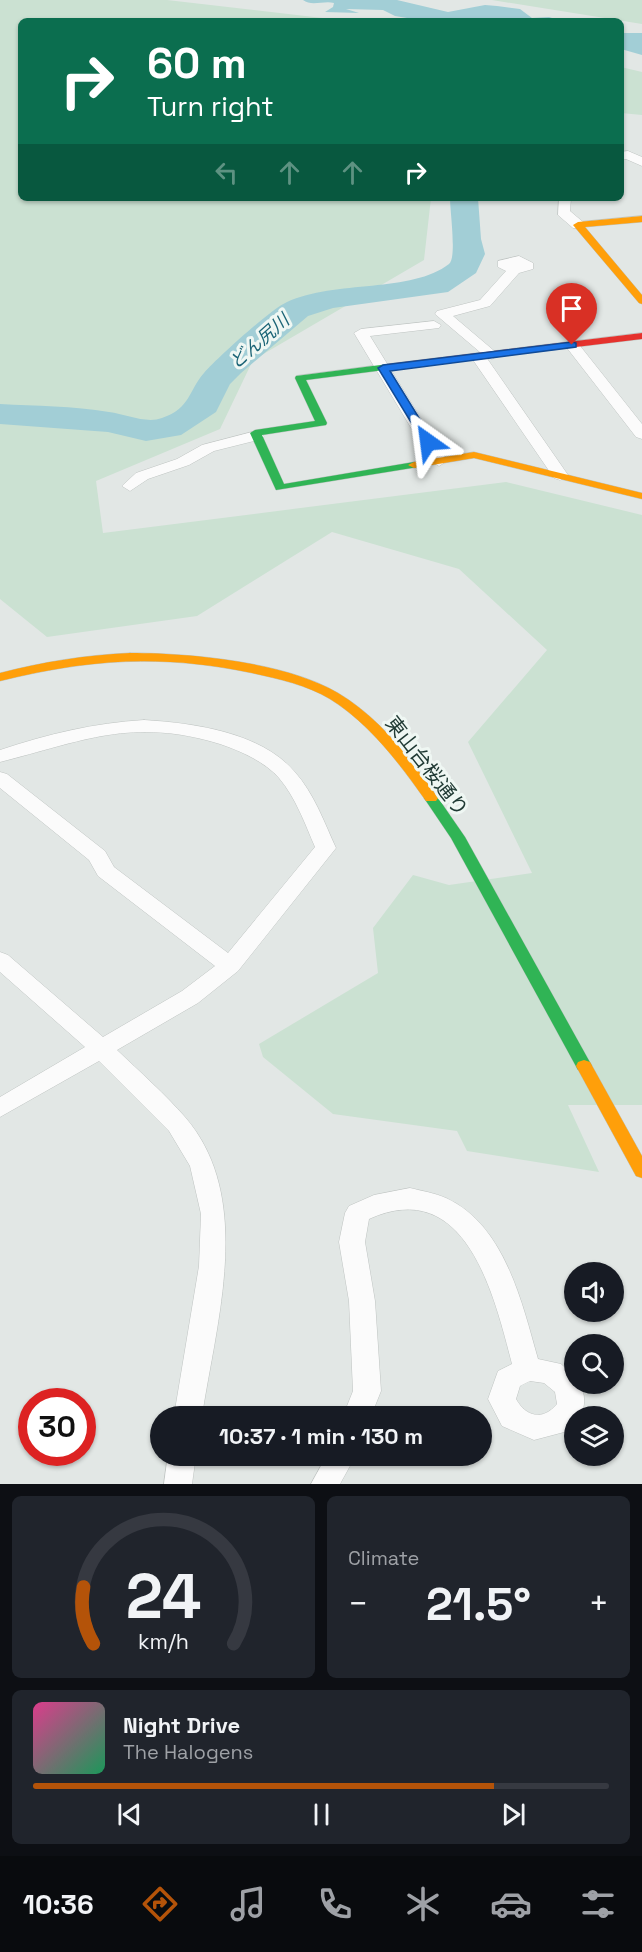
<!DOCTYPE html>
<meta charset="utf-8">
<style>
body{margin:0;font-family:"Space Grotesk","Noto Sans JP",sans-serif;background:#20242c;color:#f1f3f6;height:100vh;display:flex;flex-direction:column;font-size:22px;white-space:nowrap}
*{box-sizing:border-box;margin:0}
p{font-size:20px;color:#9ea1a6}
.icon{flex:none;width:33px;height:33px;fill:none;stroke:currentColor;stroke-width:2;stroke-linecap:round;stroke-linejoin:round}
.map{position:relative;height:1484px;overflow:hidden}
.panel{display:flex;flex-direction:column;gap:12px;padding:12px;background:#0d0f14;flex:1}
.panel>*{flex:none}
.hud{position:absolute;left:18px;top:18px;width:606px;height:183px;border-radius:9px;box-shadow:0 2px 4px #0004;background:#0b6e4f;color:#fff;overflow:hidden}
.fabs{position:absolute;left:564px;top:1262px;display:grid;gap:12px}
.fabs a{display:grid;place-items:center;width:60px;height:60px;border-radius:50%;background:#171b24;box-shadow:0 2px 4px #0004;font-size:30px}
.speed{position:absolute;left:18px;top:1388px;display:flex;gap:12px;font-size:30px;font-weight:700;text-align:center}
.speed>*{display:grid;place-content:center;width:78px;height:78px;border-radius:50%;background:#171b24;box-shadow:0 2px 4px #0004;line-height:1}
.speed .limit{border:9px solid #d22;background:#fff;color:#111}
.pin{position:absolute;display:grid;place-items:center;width:51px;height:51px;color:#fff;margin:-62px -26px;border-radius:50% 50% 50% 0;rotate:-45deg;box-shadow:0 0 6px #0007}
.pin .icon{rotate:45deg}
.me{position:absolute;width:66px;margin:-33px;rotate:329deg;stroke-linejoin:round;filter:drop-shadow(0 0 4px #0008)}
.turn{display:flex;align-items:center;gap:21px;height:126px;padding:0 30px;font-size:27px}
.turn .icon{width:78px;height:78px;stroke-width:2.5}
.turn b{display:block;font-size:42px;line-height:51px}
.lanes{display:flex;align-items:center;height:57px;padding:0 30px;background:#0003;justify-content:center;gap:30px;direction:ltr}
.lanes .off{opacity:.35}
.big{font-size:45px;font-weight:700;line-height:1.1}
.panel .widget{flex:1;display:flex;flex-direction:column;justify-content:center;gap:9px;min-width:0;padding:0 21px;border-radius:9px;background:#20242c}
.panel .dial{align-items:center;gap:0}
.dial svg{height:156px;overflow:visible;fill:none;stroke:#363941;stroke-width:7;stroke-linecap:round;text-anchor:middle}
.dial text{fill:#f1f3f6;stroke:none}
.song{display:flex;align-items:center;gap:18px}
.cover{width:72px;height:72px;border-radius:9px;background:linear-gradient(135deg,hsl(330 70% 55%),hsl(150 70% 35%))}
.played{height:6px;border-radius:3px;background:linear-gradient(90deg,#b45309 80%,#363941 80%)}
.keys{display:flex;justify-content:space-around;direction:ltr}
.heat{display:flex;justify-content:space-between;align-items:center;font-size:33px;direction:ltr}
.panel .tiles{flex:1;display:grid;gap:12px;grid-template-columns:1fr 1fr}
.widget:last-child{grid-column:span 2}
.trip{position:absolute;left:150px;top:1406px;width:342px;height:60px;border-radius:30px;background:#171b24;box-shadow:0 2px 4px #0004;font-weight:700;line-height:60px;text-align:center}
.menu{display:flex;height:96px;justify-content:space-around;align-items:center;background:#090b0e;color:#9ea1a6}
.menu .icon{width:42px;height:42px}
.menu .on{color:#b45309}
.menu b{font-size:27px;color:#f1f3f6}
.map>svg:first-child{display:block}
.green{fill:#cbe1d2}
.water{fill:#a2ced6}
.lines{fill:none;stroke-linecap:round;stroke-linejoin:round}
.river{fill:#a2ced6;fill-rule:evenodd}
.street-casing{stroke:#bfc4c2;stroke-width:1}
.fast-casing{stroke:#bec5c2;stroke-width:1}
.slow-casing{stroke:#bec5c2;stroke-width:1}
.jam-casing{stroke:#bec5c2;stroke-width:1}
.street{fill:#fbfbfb;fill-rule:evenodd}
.fast{fill:#30b455;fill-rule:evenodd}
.slow{fill:#ff9f0a;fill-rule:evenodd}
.jam{fill:#e5322d;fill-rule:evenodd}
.route{fill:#1a73e8;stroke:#114b97;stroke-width:1.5}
.labels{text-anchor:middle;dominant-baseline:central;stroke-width:6;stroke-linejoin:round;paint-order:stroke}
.far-water-label{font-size:18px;font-style:italic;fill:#1b6476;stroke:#eff7f3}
.street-label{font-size:20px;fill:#203a34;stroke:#eff7f3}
</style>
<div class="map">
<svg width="642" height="1484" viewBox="0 0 642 1484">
<rect width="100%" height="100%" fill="#e2e7e5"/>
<g class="green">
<polygon points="0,0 167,0 348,21 21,21 21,198 431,198 424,260 253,360 220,429 96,481 103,533 506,482 642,515 642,1105 568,1105 599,1172 467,1151 457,1131 333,1114 263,1057 259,1044 378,973 373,928 413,875 449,885 532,873 468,742 547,650 459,569 332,532 197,616 47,637 0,599"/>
<polygon points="492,0 642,0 642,24"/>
<polygon points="621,67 642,72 642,115 621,113"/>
</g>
<g class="water">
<path d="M303,0H397L448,12L485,5L497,6L520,9L532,18L549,17L561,21H425L395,16L383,10L346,9L359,13L325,12L333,7L334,3C324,0 312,7 303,0Z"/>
<polygon points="621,33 642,33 642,55 621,49"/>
</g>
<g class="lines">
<path class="river" d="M450,198H478L481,239L485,254L476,273L448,292L333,308L308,316L241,373L230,384L216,412L181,435L146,441L108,432L0,424V404C36,406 73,406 109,412C126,414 146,424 162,418C191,408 188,391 204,373C217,358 271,309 287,302C335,280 412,293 449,264C457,258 450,211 450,198Z"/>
<defs>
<g id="street">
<polygon points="628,151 642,157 642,166 626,159 621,160 621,152"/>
<polygon points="559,198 571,198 570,211 583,222 583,228 573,228 558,215"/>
<polygon points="519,256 533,263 533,269 519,273 490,306 453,316 499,355 492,359 486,357 568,475 560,480 554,478 471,357 473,354 481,353 435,314 437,311 480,300 506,271 498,267 498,261"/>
<polygon points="434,321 441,325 439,328 370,336 447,461 439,466 431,461 354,333 361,329"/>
<polygon points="572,341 577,342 642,424 642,439 636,437 567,348 565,345"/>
<polygon points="256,431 264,436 262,439 214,451 189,465 148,479 130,491 122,486 136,473 177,459 202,445"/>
<path d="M144,720C193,723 260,732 294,771C314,793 324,822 336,848L238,971L198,1003L117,1050C140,1072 165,1094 185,1117C255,1198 216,1322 202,1416H174L199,1266L201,1214L190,1166L169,1131L99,1061L0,1117V1097L85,1047L0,972V952L8,955L103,1037L182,991L215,966L98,876L89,860L0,788V772L7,774L105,851L114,867L228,953L315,847C305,824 296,798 279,778C265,762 241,751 220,744C132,717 83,741 0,762V750C48,734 94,723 144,720Z"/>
<path d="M410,1188C422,1191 435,1193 446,1198C505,1225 522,1303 538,1359L561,1364L574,1376V1383H580C585,1394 586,1406 580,1416H574V1423L568,1431L534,1440L502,1426L488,1399L498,1371L512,1364C494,1295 466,1175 369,1219L365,1242L375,1301L381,1391L371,1416H343L353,1391L349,1301L339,1242L345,1213L349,1206L374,1195ZM530,1381L544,1383L555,1392L557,1404C543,1421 526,1417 516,1399L520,1386Z"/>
<polygon points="168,1455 196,1455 192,1484 164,1484"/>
<polygon points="327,1455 356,1455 340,1484 311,1484"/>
</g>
<g id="fast">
<polygon points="388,364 393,367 392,369 306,380 327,423 326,425 262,435 284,484 414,462 418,463 418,467 276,490 250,433 255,430 315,421 295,378 296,376"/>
<polygon points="431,794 436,795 465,837 592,1066 590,1070 584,1072 578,1070 451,838 424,798"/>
</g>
<g id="slow">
<polygon points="642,216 642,222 585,227 642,295 642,304 639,303 573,225 578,222"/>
<polygon points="474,452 642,493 642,499 474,458 414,468 408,465 414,462"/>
<path d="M130,653C190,653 286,662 338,693C380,718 411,759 438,798L436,801H426C399,763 370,724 330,699C307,685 279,679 252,673C161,654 89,659 0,681V673C43,662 85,655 130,653Z"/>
<polygon points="584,1060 590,1062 642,1156 642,1178 636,1176 576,1066 578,1062"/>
</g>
<polygon id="jam" points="642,333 642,339 388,370 383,367 388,364"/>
</defs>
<use href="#street" class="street-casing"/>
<use href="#fast" class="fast-casing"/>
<use href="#slow" class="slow-casing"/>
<use href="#jam" class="jam-casing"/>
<use href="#street" class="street"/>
<use href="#fast" class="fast"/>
<use href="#slow" class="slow"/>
<use href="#jam" class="jam"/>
</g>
<polygon class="route" points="572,342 576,343 576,347 390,371 434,442 428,446 423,442 378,368 383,365"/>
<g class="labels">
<g class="far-water-label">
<text transform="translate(259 341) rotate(-41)">どん尻川</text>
</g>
<g class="street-label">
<text transform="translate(427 766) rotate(52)">東山台桜通り</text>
</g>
</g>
</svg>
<div class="fabs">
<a><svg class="icon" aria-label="sound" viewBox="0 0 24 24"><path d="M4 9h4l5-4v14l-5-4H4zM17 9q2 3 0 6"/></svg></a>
<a><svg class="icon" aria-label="search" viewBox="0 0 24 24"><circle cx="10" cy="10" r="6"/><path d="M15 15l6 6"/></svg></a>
<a><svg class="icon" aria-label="layers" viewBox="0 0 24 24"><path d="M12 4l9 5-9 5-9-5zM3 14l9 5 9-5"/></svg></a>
</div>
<div class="speed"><div class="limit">30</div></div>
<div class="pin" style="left:572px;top:345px;background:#d93025"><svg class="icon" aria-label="arrive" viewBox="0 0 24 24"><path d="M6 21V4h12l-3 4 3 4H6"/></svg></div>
<svg class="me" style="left:428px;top:442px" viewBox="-20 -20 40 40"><path d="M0-17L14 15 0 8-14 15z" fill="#1a73e8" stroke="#fff" stroke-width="4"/></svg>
<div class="trip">10:37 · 1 min · 130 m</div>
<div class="hud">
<div class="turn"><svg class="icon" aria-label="right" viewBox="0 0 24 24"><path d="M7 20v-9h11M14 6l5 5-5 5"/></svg><div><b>60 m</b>Turn right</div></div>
<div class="lanes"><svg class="icon off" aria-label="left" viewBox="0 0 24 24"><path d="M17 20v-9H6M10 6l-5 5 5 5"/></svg><svg class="icon off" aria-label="ahead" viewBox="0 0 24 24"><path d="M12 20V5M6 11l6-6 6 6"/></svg><svg class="icon off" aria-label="ahead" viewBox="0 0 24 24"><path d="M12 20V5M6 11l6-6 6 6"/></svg><svg class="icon" aria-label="right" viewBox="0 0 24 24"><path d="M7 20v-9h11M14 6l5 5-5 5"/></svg></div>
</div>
</div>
<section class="panel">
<div class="tiles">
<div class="widget dial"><svg viewBox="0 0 100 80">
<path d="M14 69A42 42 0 1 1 86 69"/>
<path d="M14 69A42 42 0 0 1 9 40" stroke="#b45309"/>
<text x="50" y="56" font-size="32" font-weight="700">24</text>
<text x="50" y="72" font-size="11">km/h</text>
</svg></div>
<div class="widget"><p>Climate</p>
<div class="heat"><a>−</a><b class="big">21.5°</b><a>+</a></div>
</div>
<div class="widget">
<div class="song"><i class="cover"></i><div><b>Night Drive</b><p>The Halogens</p></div></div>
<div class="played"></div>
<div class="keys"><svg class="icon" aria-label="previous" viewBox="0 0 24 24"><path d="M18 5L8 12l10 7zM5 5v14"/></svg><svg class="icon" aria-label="pause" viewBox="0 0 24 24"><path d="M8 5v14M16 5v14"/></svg><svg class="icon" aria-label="next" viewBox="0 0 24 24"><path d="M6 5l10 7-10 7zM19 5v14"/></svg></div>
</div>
</div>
</section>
<nav class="menu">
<b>10:36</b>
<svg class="icon on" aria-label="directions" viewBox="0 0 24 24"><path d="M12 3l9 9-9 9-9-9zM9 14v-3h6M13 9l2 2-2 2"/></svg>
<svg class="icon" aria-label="music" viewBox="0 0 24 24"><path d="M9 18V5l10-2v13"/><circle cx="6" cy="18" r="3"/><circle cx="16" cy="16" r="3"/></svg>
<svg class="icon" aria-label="phone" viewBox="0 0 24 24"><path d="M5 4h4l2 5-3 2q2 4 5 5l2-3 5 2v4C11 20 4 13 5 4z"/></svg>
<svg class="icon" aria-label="climate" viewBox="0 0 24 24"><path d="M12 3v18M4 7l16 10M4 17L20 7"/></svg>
<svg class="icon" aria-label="car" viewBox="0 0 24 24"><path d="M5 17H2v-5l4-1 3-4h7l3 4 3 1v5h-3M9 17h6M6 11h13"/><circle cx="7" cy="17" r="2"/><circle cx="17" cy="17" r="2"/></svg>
<svg class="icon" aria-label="filters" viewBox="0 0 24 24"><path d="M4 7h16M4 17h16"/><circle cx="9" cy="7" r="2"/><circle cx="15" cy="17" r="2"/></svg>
</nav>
